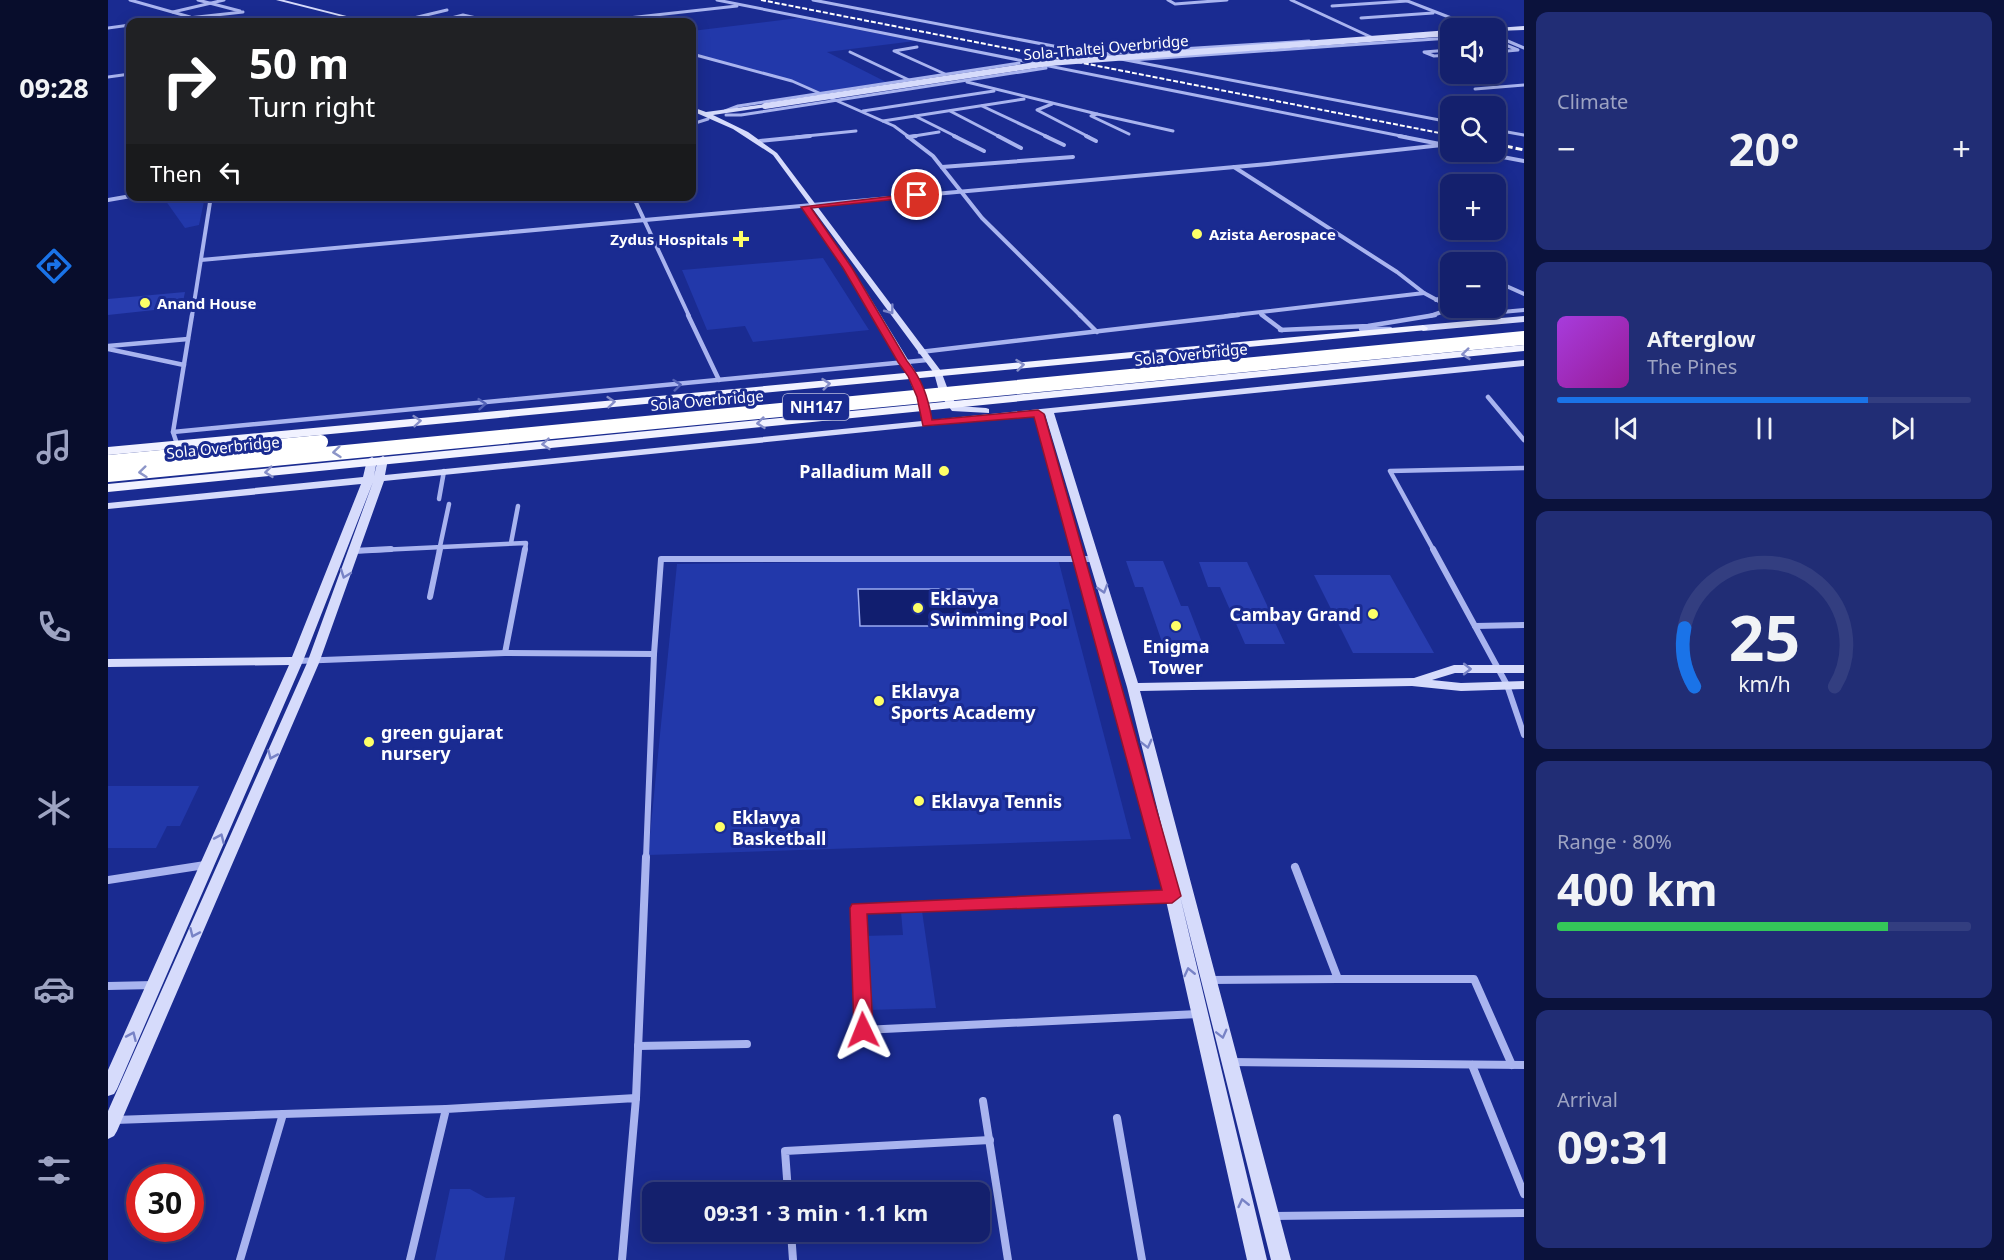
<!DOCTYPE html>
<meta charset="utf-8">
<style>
body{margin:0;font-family:"Noto Sans",sans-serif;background:#212d75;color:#f1f3f6;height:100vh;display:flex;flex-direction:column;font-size:22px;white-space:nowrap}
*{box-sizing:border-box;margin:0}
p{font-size:20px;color:#9da3c2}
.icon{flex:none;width:33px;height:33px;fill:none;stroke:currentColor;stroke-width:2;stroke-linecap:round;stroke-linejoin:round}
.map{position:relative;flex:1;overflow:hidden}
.drawer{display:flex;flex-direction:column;gap:12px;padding:12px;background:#0b123c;width:480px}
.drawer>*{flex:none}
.hud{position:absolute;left:18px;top:18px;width:570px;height:183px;border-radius:12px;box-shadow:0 3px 15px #0003,0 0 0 2px #333e80;background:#202124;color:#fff;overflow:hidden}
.buttons{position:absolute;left:1332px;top:18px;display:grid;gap:12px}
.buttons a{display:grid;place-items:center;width:66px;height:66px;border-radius:12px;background:#14206d;box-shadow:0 3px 15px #0003,0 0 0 2px #333e80;font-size:30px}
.speed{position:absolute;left:18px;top:1164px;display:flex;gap:12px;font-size:30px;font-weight:700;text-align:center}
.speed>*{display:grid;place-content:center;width:78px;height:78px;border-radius:50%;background:#14206d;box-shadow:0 3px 15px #0003,0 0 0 2px #333e80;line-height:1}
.speed .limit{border:9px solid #d22;background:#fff;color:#111}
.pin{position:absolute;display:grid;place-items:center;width:51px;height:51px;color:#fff;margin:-26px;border:3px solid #fff;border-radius:50%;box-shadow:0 2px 6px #0007}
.me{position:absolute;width:66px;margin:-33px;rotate:358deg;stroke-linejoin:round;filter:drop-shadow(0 0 4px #0008)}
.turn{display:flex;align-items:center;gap:21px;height:126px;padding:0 24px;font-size:27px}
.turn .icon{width:78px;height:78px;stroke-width:2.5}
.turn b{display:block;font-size:42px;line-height:51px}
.then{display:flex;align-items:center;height:57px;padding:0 24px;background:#0003;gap:12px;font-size:22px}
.big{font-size:45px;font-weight:700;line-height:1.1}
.drawer .card{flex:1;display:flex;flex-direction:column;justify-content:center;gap:9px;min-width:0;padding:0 21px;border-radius:12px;background:#212d75}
.drawer .dial{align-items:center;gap:0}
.dial svg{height:156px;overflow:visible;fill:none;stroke:#333e80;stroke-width:7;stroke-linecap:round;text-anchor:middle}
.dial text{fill:#f1f3f6;stroke:none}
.song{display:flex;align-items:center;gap:18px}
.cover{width:72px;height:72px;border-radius:9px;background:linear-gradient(135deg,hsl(280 70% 55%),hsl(300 70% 35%))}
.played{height:6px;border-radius:3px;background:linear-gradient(90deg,#1a73e8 75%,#333e80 75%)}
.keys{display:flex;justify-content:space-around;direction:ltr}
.heat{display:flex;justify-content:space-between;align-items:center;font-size:33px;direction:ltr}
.charge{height:9px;border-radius:4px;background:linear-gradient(90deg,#34c759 80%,#333e80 0)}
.trip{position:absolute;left:534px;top:1182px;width:348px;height:60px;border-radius:12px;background:#14206d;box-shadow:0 3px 15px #0003,0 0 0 2px #333e80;font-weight:700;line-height:60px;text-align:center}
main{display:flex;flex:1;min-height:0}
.dock{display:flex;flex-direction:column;width:108px;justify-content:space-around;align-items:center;background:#080d2c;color:#9da3c2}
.dock .icon{width:42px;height:42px}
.dock .on{color:#1a73e8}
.dock b{font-size:27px;color:#f1f3f6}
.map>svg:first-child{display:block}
.green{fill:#2238aa}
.water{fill:#111e6f;stroke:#9baaf1;stroke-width:1.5}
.building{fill:#283daf}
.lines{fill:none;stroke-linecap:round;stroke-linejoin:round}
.street-far4{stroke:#a9b4ef;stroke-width:3}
.street-far3{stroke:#a9b4ef;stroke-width:4}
.street-far2{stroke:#a9b4ef;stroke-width:4.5}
.street-far1{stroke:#a9b4ef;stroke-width:6}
.street{stroke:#a9b4ef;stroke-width:8}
.secondary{fill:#d6dbfb;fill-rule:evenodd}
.primary{fill:#f1f2ff;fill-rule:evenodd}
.rail-far1{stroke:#fff;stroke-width:2;stroke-dasharray:5 2;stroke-linecap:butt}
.rail{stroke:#fff;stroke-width:3;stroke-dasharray:7 3;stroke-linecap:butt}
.secondary-bridge{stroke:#d6dbfb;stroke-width:6}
.highway-bridge{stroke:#fff;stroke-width:14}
.oneway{stroke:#7883c6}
.oneway2{stroke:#868ec8}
.oneway3{stroke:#5362b7}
.oneway4{stroke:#8c95c8}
.route{fill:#e11d48;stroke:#92132f;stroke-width:1.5}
.poi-dot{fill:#feff67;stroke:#1a2b91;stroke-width:2}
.labels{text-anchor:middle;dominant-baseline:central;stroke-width:6;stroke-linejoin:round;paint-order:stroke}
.far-street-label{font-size:15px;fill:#fff;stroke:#1a2b91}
.far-poi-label{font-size:15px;font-weight:bold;fill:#fff;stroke:#1a2b91;text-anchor:start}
.shield{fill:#1a2b91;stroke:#babfde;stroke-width:1.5}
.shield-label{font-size:16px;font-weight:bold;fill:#fff}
.poi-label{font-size:18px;font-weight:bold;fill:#fff;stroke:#1a2b91;text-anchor:start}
</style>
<main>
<nav class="dock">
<b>09:28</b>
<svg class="icon on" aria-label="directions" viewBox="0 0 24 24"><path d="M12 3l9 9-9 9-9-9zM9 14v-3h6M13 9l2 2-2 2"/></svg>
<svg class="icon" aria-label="music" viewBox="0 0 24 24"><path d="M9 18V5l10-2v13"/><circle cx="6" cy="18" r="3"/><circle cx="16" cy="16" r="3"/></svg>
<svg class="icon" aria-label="phone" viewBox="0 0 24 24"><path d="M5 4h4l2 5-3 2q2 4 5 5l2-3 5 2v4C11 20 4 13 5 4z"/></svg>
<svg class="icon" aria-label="climate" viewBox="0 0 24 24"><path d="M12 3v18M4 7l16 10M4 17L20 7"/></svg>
<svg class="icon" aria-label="car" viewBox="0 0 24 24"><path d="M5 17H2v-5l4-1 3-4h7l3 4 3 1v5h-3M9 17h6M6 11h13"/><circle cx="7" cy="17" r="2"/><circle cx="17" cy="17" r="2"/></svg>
<svg class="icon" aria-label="filters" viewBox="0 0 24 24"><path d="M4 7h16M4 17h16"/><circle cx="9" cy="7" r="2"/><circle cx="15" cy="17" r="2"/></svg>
</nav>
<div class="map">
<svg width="1416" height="1260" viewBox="0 0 1416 1260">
<rect width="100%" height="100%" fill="#1a2b91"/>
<g class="green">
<polygon points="690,18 807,41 719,52 778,82 713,92 685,81 584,53 584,31"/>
<polygon points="55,197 97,197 91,225 77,228"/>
<polygon points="715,258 761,330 645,342 637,326 599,330 574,270"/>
<polygon points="950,559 1023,839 540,855 569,564"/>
<polygon points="0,786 91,786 72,826 59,826 48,848 0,848"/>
<polygon points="814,911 828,1008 761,1010 754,936 795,935 793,912"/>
<polygon points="342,1189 362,1189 378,1198 407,1197 396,1260 327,1260"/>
</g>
<polygon class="water" points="750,589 865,589 872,626 752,626"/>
<g class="building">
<polygon points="77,292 74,307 0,315 0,299"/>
<polygon points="1018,561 1055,561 1073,606 1080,606 1095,645 1055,645 1035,587 1027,587"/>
<polygon points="1091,562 1139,562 1177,644 1137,644 1112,587 1100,587"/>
<polygon points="1206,575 1282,575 1326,653 1245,653"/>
</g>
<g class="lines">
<g class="street-far4">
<polyline points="22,0 82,17"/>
<polyline points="90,0 132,11"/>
<polyline points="609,0 1298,137"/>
<polyline points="705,0 1342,122"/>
<polyline points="1060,0 1067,4 1119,0"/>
<polyline points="1183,0 1265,38"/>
<polyline points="1297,0 1369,28"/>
<polyline points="1224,6 1299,1"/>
<polyline points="65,12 116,0"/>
<polyline points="1253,18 1325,13"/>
<polyline points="44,22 135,12"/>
<polyline points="289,22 339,10"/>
<polyline points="328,22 355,15 386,22"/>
<polyline points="484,22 629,6"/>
<polyline points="0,28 22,25"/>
<polyline points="1388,36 1416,48"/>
<polyline points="809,47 786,51 837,74"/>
<polyline points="1388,47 1400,46 1410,50 1388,52"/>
<polyline points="1342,50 1316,52 1326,56 1342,55"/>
<polyline points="742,52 801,80"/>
<polyline points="584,54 684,81 786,126 801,137"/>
<polyline points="993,54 1201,41"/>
<polyline points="1024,60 1342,38"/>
<polyline points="0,77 22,74"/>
<polyline points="859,82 989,114 983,116 1021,134"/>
<polyline points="1367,89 1416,85"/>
<polyline points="944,104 929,110 981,137"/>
<polyline points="874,106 940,137"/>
<polyline points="617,111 630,106 911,63"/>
<polyline points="755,111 886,91"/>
<polyline points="842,111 892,137"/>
<polyline points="989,114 1065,131"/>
<polyline points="618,115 633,115 938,68"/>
<polyline points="807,116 849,137"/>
<polyline points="775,121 916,99"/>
<polyline points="584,124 600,119"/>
<polyline points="1388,130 1416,135"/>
<polyline points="688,137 748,131"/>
<polyline points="800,137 831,132"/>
</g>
<g class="street-far3">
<polyline points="799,136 825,156 874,218 973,316"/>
<polyline points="846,136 876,151"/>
<polyline points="890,136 913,148"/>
<polyline points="937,136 956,145"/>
<polyline points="978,136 988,141"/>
<polyline points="1291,136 1342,146"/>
<polyline points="800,137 808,136"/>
<polyline points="652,141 702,136"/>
<polyline points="1368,152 1416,161"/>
<polyline points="834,167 965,157"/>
<polyline points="525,196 581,316"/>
<polyline points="0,200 23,196"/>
<polyline points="93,260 1160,164 1334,145"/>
<polyline points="1388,287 1396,285 1416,294"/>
<polyline points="1316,293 1342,307"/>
<polyline points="1328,300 1342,295"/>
<polyline points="1344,308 1361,315 1416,310"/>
<polyline points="1153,314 1156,316"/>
<polyline points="84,316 103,196"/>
<polyline points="1118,316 1316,293 1289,272 1126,167"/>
<polyline points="1322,316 1345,308"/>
</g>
<g class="street-far2">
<polyline points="580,315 611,380"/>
<polyline points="972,315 989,332"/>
<polyline points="1154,315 1174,330"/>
<polyline points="1360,315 1364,315"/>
<polyline points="1253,329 1282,329"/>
<polyline points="1172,330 1260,326 1327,315"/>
<polyline points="0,346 80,339"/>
<polyline points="0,349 76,365"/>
<polyline points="812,352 1130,315"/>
<polyline points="1380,397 1416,440"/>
<polyline points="65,432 819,360"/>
<polyline points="69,444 65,432 84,315"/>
<polyline points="331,499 336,471"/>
<polyline points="403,543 410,506"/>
<polyline points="251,551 418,543 417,551"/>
<polyline points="331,551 341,504"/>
<polyline points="1326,551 1282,471 1416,468"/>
</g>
<g class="street-far1">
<polyline points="1325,549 1399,685 1416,735"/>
<polyline points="245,551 283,549"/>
<polyline points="322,597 332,549"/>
<polyline points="1367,626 1416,625"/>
<polyline points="397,653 417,549"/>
<polyline points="189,661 397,653 546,654 553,559 986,559"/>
<polyline points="538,858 546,654"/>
</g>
<g class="street">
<polyline points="1187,867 1230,979 1366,979 1404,1065"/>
<polyline points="0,880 97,865"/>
<polyline points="1064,896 750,908 755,1030 1090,1014"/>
<polyline points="1102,980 1230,979"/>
<polyline points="0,986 46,985"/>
<polyline points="530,1046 639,1044"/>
<polyline points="1123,1062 1416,1065"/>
<polyline points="1364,1065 1416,1194"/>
<polyline points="528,1098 538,857"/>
<polyline points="875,1101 900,1260"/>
<polyline points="175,1114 338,1109"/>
<polyline points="1009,1118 1034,1260"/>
<polyline points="7,1120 175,1114 132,1260"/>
<polyline points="680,1192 677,1151 882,1140"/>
<polyline points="1165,1216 1416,1213"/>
<polyline points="683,1232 685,1260"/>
<polyline points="302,1260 338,1109 528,1098 514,1260"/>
</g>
<g class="secondary">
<polygon points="168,0 176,0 262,22 255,22"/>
<polygon points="1416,26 1416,30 1388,31 1388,28"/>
<polygon points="657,104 659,107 605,115 640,132 669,153 833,371 842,395 850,406 878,408 881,409 881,413 844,411 832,395 826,373 665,155 625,129 584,111 584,107 598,112"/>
<path d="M732,258L739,260L810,376L819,399L823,420L1416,360V366L946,413L1030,683L1306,678L1346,665H1416V673H1347L1324,680L1353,683L1416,681V689L1353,691L1304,686L1032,691L1183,1260H1163L1072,896L1159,1260H1139L1057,896L926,415L276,481L211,663L9,1131L6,1136L0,1139V1111L199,663L265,482L195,661L9,1089L6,1094L0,1096V1070L181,665L0,667V659L184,657L253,484L0,509V503L255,477L259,460L264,457L269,460L266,476L270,459L275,456L280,459L277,475L814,421L809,399L800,376L731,260ZM935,414H937L1019,687L1071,896Z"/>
<polygon points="1416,316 1416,322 1315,331 1311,328 1315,325"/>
</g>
<g class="primary">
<polygon points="1315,325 1320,328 1319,330 0,455 0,447"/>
<polygon points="1416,345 1416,351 0,492 0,484"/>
</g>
<polyline class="rail-far1" points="653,0 1342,135"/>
<polyline class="rail" points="1388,144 1416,150"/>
<polyline class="secondary-bridge" points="657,106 941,63 1342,33"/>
<g class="highway-bridge">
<polyline points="0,462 213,442"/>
<polyline points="0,475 1416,338"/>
</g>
</g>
<defs><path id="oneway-chevron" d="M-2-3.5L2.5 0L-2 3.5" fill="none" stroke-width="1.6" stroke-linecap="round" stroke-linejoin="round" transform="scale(1.5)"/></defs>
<g class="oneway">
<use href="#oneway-chevron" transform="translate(782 310) rotate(53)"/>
<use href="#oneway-chevron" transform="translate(237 574) rotate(110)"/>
<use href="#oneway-chevron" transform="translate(995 589) rotate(73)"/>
<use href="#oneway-chevron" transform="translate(1359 669)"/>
<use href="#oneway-chevron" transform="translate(1039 744) rotate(76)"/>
<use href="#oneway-chevron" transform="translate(164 755) rotate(114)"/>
<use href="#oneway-chevron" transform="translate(112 838) rotate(-66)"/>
<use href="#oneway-chevron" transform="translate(86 933) rotate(114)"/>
<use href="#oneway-chevron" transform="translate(1081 972) rotate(-103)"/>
<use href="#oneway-chevron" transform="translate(1114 1034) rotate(76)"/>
<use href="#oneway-chevron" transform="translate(24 1036) rotate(-66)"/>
<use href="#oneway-chevron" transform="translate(1135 1203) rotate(-103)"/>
</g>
<g class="oneway2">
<use href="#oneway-chevron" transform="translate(1358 354) rotate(174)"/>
<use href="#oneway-chevron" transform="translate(912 365) rotate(-6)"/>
<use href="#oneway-chevron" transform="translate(718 384) rotate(-6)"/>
<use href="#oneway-chevron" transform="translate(503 402) rotate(-5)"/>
<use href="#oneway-chevron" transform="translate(309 421) rotate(-5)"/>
<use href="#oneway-chevron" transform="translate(653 423) rotate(174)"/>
<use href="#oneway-chevron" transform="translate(438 444) rotate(175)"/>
<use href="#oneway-chevron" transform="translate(161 472) rotate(174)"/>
</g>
<g class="oneway3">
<use href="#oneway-chevron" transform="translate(569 385) rotate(-6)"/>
<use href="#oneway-chevron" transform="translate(374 404) rotate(-5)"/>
</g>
<g class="oneway4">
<use href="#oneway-chevron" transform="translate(229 452) rotate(174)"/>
<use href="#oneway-chevron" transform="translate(35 472) rotate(174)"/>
</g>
<path class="route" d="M812,193L809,197L703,208L744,268L799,361C814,379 820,397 824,420L930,410L936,414L1073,896L1064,903L759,914L765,1030L762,1035L755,1037L749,1035L746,1030L742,908L744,904L1054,890L926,417L815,426L809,397L800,376L790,362L735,268L693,207Z"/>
<g class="poi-dot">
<circle cx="1089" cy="234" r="6"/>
<path d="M630 230h6v6h6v6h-6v6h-6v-6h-6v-6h6z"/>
<circle cx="37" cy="303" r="6"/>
<circle cx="836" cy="471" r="6"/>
<circle cx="810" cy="608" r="6"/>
<circle cx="1265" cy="614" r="6"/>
<circle cx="1068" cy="626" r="6"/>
<circle cx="771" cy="701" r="6"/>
<circle cx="261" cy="742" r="6"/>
<circle cx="811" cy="801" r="6"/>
<circle cx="612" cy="827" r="6"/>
</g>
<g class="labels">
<g class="far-street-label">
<text transform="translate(998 47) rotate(-5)">Sola-Thaltej Overbridge</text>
<text transform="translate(1083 354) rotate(-6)">Sola Overbridge</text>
<text transform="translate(599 400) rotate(-5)">Sola Overbridge</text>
<text transform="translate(115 447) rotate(-6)">Sola Overbridge</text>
</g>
<g class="far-poi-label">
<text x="1101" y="234">Azista Aerospace</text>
<text x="620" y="239" text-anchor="end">Zydus Hospitals</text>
<text x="49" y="303">Anand House</text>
</g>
<rect class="shield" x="675" y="394" width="66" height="26" rx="4.5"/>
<g class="shield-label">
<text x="708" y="407">NH147</text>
</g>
<g class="poi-label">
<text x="824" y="471" text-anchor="end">Palladium Mall</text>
<text x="822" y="598">Eklavya<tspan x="822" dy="21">Swimming Pool</tspan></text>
<text x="1253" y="614" text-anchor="end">Cambay Grand</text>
<text x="1068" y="646" text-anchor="middle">Enigma<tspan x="1068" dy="21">Tower</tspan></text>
<text x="783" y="691">Eklavya<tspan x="783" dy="21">Sports Academy</tspan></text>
<text x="273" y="732">green gujarat<tspan x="273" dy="21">nursery</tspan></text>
<text x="823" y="801">Eklavya Tennis</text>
<text x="624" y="817">Eklavya<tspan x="624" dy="21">Basketball</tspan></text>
</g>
</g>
</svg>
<div class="buttons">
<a><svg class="icon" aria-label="sound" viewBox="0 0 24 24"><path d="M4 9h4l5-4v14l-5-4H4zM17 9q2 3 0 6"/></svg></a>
<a><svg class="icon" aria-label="search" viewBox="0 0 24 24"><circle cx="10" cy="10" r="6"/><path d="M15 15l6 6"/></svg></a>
<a>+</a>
<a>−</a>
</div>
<div class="speed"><div class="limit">30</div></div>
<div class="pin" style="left:809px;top:195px;background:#d93025"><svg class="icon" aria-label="arrive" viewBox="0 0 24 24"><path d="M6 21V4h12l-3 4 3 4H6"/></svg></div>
<svg class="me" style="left:755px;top:1030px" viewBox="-20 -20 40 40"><path d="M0-17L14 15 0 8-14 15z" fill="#e11d48" stroke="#fff" stroke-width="4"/></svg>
<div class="trip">09:31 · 3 min · 1.1 km</div>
<div class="hud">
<div class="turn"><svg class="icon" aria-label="right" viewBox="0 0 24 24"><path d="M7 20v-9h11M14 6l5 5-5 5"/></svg><div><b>50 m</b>Turn right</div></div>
<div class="then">Then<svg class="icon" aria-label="left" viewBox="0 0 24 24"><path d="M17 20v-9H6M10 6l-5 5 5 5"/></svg></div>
</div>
</div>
<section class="drawer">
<div class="card"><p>Climate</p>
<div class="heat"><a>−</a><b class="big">20°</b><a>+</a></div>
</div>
<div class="card">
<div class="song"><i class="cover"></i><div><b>Afterglow</b><p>The Pines</p></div></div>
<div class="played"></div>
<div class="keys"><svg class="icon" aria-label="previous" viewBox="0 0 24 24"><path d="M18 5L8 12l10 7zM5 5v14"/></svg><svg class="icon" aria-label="pause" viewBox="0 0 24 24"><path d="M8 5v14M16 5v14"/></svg><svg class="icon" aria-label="next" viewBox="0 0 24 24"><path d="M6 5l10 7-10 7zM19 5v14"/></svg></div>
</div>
<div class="card dial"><svg viewBox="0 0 100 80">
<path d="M14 69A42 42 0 1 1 86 69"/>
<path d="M14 69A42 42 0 0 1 9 39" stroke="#1a73e8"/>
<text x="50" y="56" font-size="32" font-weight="700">25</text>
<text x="50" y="72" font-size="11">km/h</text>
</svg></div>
<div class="card"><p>Range · 80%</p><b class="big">400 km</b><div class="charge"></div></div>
<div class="card"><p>Arrival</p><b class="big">09:31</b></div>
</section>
</main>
